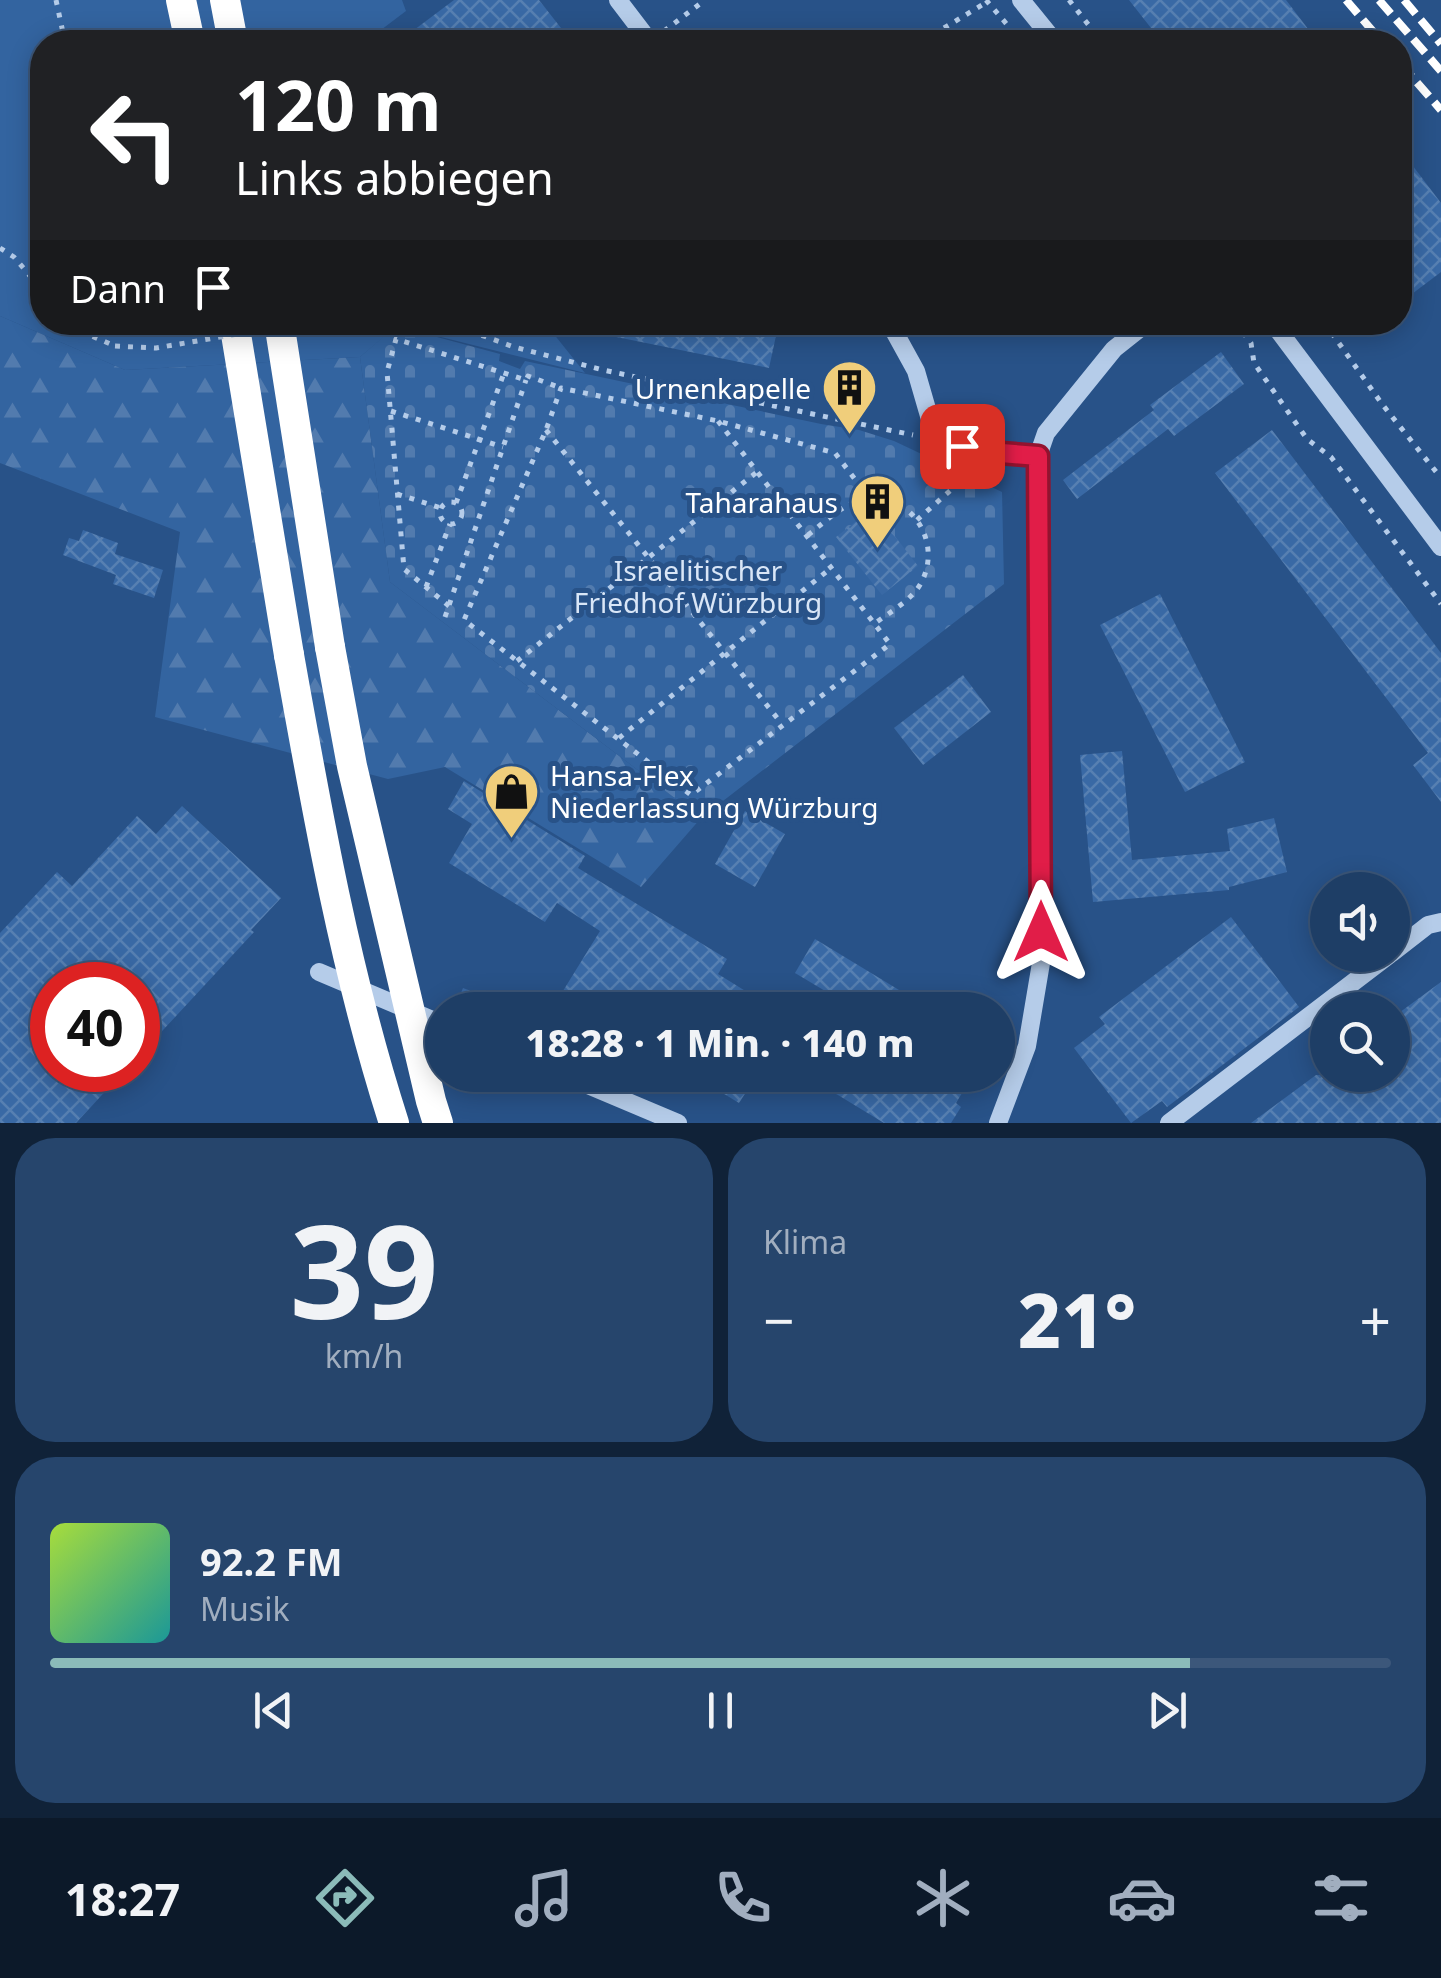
<!DOCTYPE html>
<html lang="de">
<meta charset="utf-8">
<style>
body{margin:0;font-family:"Noto Sans",sans-serif;background:#26456c;color:#f1f3f6;height:100vh;display:flex;flex-direction:column;font-size:38px;white-space:nowrap}
*{box-sizing:border-box;margin:0}
p{font-size:32px;color:#a1aebf}
.icon{flex:none;width:55px;height:55px;fill:none;stroke:currentColor;stroke-width:2;stroke-linecap:round;stroke-linejoin:round}
.map{position:relative;height:1123px;overflow:hidden}
.drawer{display:flex;flex-direction:column;gap:15px;padding:15px;background:#102238;flex:1}
.drawer>*{flex:none}
.banner{position:absolute;left:30px;top:30px;width:1382px;height:305px;border-radius:40px;box-shadow:0 5px 25px #0003,0 0 0 2px #3c577a;background:#202124;color:#fff;overflow:hidden}
.tools{position:absolute;left:1310px;top:872px;display:grid;gap:20px}
.tools a{display:grid;place-items:center;width:100px;height:100px;border-radius:50%;background:#1e3e66;box-shadow:0 5px 25px #0003,0 0 0 2px #3c577a;font-size:50px}
.speed{position:absolute;left:30px;top:962px;display:flex;gap:20px;font-size:50px;font-weight:700;text-align:center}
.speed>*{display:grid;place-content:center;width:130px;height:130px;border-radius:50%;background:#1e3e66;box-shadow:0 5px 25px #0003,0 0 0 2px #3c577a;line-height:1}
.speed .limit{border:15px solid #d22;background:#fff;color:#111}
.pin{position:absolute;display:grid;place-items:center;width:85px;height:85px;color:#fff;margin:-42px;border-radius:20px;box-shadow:0 5px 15px #0006}
.me{position:absolute;width:110px;margin:-55px;rotate:0deg;stroke-linejoin:round;filter:drop-shadow(0 0 8px #0008)}
.turn{display:flex;align-items:center;gap:35px;height:210px;padding:0 40px;font-size:45px}
.turn .icon{width:130px;height:130px;stroke-width:2.5}
.turn b{display:block;font-size:70px;line-height:85px}
.then{display:flex;align-items:center;height:95px;padding:0 40px;background:#0003;gap:20px;font-size:38px}
.big{font-size:75px;font-weight:800;line-height:1.1}
.drawer .card{flex:1;display:flex;flex-direction:column;justify-content:center;gap:15px;min-width:0;padding:0 35px;border-radius:40px;background:#26456c}
.drawer .dial{align-items:center;gap:0}
.dial b{font-size:130px;line-height:1}
.song{display:flex;align-items:center;gap:30px}
.cover{width:120px;height:120px;border-radius:15px;background:linear-gradient(135deg,hsl(80 70% 55%),hsl(180 70% 35%))}
.played{height:10px;border-radius:5px;background:linear-gradient(90deg,#8bbbb9 85%,#3c577a 85%)}
.keys{display:flex;justify-content:space-around;direction:ltr}
.heat{display:flex;justify-content:space-between;align-items:center;font-size:55px;direction:ltr}
.drawer .tiles{flex:1;display:grid;gap:15px;grid-template-columns:1fr 1fr}
.card:last-child{grid-column:span 2}
.trip{position:absolute;left:425px;top:992px;width:590px;height:100px;border-radius:50px;background:#1e3e66;box-shadow:0 5px 25px #0003,0 0 0 2px #3c577a;font-weight:800;line-height:100px;text-align:center}
.tabs{display:flex;height:160px;justify-content:space-around;align-items:center;background:#0c1929;color:#a1aebf}
.tabs .icon{width:70px;height:70px}
.tabs .selected{color:#8bbbb9}
.tabs b{font-size:45px;color:#f1f3f6}
.map>svg:first-child{display:block}
.green{fill:#3364a0}
.forest{fill:url(#forest-firs)}
.cemetery{fill:url(#cemetery-stones)}
.building{fill:url(#building-cross-hatch)}
.lines{fill:none;stroke-linecap:round;stroke-linejoin:round}
.path{stroke:#b5cce9;stroke-width:5;stroke-dasharray:5 8;stroke-linecap:butt}
.minor{stroke:#b5cce9;stroke-width:18}
.highway{stroke:#fff;stroke-width:30}
.rail{stroke:#fff;stroke-width:8;stroke-dasharray:18 8;stroke-linecap:butt}
.path-bridge{stroke:#b5cce9;stroke-width:5;stroke-dasharray:5 8;stroke-linecap:butt}
.highway-bridge{stroke:#fff;stroke-width:30}
.route-casing{stroke:#92132f;stroke-width:25}
.route{stroke:#e11d48;stroke-width:18}
.labels{text-anchor:middle;dominant-baseline:central;stroke-width:10;stroke-linejoin:round;paint-order:stroke}
.poi-label{font-size:28px;fill:#fff;stroke:#285288;text-anchor:end}
.park-label{font-size:28px;fill:#d9e6f7;stroke:#285288}
</style>
<div class="map">
<svg width="1441" height="1123" viewBox="0 0 1441 1123">
<defs>
<pattern id="forest-firs" width="22" height="20" patternUnits="userSpaceOnUse" patternTransform="scale(2.5)"><rect width="22" height="20" fill="#3364a0"/><path d="M5 1l3.5 6h-7zM16 11l3.5 6h-7z" fill="#527bae"/></pattern>
<pattern id="cemetery-stones" width="16" height="16" patternUnits="userSpaceOnUse" patternTransform="scale(2.5)"><rect width="16" height="16" fill="#3364a0"/><path d="M2 7V4a2 2 0 0 1 4 0v3zM10 15v-3a2 2 0 0 1 4 0v3z" fill="#527bae"/></pattern>
<pattern id="building-cross-hatch" width="8" height="8" patternUnits="userSpaceOnUse" patternTransform="scale(2.5)"><rect width="8" height="8" fill="#3969a5"/><path d="M0 0l8 8M0 8l8-8" fill="none" stroke="#5780b2"/></pattern>
</defs>
<rect width="100%" height="100%" fill="#285288"/>
<polygon class="green" points="0,0 402,0 406,11 365,42 42,42 42,322 545,323 585,373 397,326 360,357 125,370 0,316"/>
<polygon class="forest" points="0,316 125,370 360,357 390,582 701,818 641,887 445,767 388,779 155,717 180,532 0,463"/>
<polygon class="cemetery" points="396,326 500,354 499,361 520,369 525,361 821,424 859,430 894,441 1002,492 1004,584 701,818 390,582 360,357"/>
<g class="building">
<polygon points="454,0 539,0 572,42 398,42"/>
<polygon points="1129,0 1286,0 1318,42 1132,42 1151,28"/>
<polygon points="1400,149 1441,203 1441,272 1400,303"/>
<polygon points="593,322 779,322 769,368 592,332"/>
<polygon points="1221,352 1244,384 1174,436 1168,429 1077,499 1063,480 1154,410 1150,405"/>
<polygon points="1272,430 1441,653 1441,802 1413,765 1428,753 1215,473"/>
<polygon points="873,508 918,566 882,595 836,537"/>
<polygon points="83,530 118,543 115,554 163,570 154,598 113,584 116,575 63,555 69,538 79,541"/>
<polygon points="1160,594 1245,762 1185,792 1100,625"/>
<polygon points="963,675 991,712 923,765 894,728"/>
<polygon points="1122,751 1132,860 1230,851 1227,829 1274,818 1287,872 1229,887 1229,890 1093,902 1080,755"/>
<polygon points="464,781 585,856 578,868 727,959 718,974 776,1010 576,1010 558,999 600,931 557,903 545,922 449,863 472,824 448,809"/>
<polygon points="182,806 281,898 251,930 254,932 138,1057 138,985 52,985 52,1070 125,1070 76,1123 0,1123 0,933 57,872 72,886 137,816 156,834"/>
<polygon points="745,811 785,834 755,887 715,864"/>
<polygon points="1231,917 1299,1007 1167,1107 1162,1101 1131,1123 1074,1048 1105,1024 1099,1017"/>
<polygon points="815,939 932,1010 857,1010 795,973"/>
<polygon points="1441,982 1441,1123 1251,1123 1316,1075 1392,1075 1392,1018"/>
<polygon points="463,988 516,1009 516,1010 454,1010"/>
<polygon points="693,1075 757,1075 739,1103"/>
<polygon points="805,1075 973,1075 956,1103 961,1107 951,1123 884,1123"/>
</g>
<g class="lines">
<g class="path">
<polyline points="56,0 65,42"/>
<polyline points="986,0 1022,42"/>
<polyline points="1069,0 1102,42"/>
<polyline points="944,28 987,2"/>
<polyline points="664,31 705,0"/>
<polyline points="0,248 14,257 42,290"/>
<polyline points="72,322 78,330 115,346"/>
<polyline points="445,322 514,347 603,370 913,435"/>
<polyline points="1235,322 1251,343 1254,363 1307,439 1331,457 1441,604"/>
<polyline points="1324,322 1382,404 1441,478"/>
<polyline points="391,411 503,447"/>
<polyline points="718,421 890,644 691,795 464,620 546,430 561,388 718,421 835,453 870,499"/>
<polyline points="546,430 782,724"/>
<polyline points="397,494 441,508"/>
<circle cx="451" cy="513" r="11"/>
<polyline points="456,503 504,373"/>
<polyline points="917,520 952,489"/>
<path d="M808,535C822,524 836,511 852,503C902,481 946,537 921,583C912,600 890,612 874,624"/>
<polyline points="426,587 450,524"/>
<polyline points="449,606 404,569 387,372 396,339 526,380 528,376 561,388"/>
<polyline points="445,617 526,380"/>
<polyline points="517,661 757,472"/>
<polyline points="619,738 831,568"/>
</g>
<g class="minor">
<polyline points="618,0 650,42"/>
<polyline points="1021,0 1055,42"/>
<polyline points="889,322 916,371 936,440 989,452 1038,456"/>
<polyline points="1272,322 1441,547"/>
<polyline points="966,474 989,452"/>
<polyline points="1392,953 1428,925 1441,922"/>
<polyline points="319,972 442,1024"/>
<polyline points="564,1075 678,1123"/>
<polyline points="998,1123 1027,1046 1041,963 1038,456 1046,433 1114,349 1148,322"/>
<polyline points="1169,1123 1389,955"/>
</g>
<g class="highway">
<polyline points="181,0 190,42"/>
<polyline points="225,0 233,42"/>
<polyline points="234,322 289,655"/>
<polyline points="279,322 330,647"/>
</g>
<g class="rail">
<polyline points="1346,0 1382,42"/>
<polyline points="1379,0 1441,71"/>
<polyline points="1404,0 1441,44"/>
<polyline points="1400,63 1441,110"/>
</g>
<polyline class="path-bridge" points="115,346 156,348 308,322"/>
<g class="highway-bridge">
<polyline points="330,647 352,766 431,1101 438,1123"/>
<path d="M289,655C317,812 345,971 394,1123"/>
</g>
</g>
<g class="lines">
<defs>
<polyline id="route" points="962,446 989,452 1038,456 1041,932"/>
</defs>
<use href="#route" class="route-casing"/>
<use href="#route" class="route"/>
</g>
<defs>
<symbol id="building-pin" viewBox="-11 -11 22 30"><path d="M0 17L-7.5 6A9.5 9.5 0 1 1 7.5 6Z" fill="#f0ce7b" stroke="#285288"/><path d="M-4-6H4V6H1V3H-1V6H-4ZM-2.5-4.3h1.7v1.8h-1.7ZM.8-4.3h1.7v1.8H.8ZM-2.5-1h1.7V.8h-1.7ZM.8-1h1.7V.8H.8Z" fill="#111"/></symbol>
<symbol id="shop-pin" viewBox="-11 -11 22 30"><path d="M0 17L-7.5 6A9.5 9.5 0 1 1 7.5 6Z" fill="#f0ce7b" stroke="#285288"/><path d="M-5-2.5h2.3a2.7 3.5 0 0 1 5.4 0H5L5.5 6h-11ZM-1.5-2.5h3a1.5 2.3 0 0 0-3 0Z" fill="#111"/></symbol>
</defs>
<g fill-rule="evenodd">
<use href="#building-pin" x="818" y="356" width="63" height="86"/>
<use href="#building-pin" x="846" y="470" width="63" height="86"/>
<use href="#shop-pin" x="480" y="760" width="63" height="86"/>
</g>
<g class="labels">
<g class="poi-label">
<text x="811" y="388">Urnenkapelle</text>
<text x="838" y="502">Taharahaus</text>
<text x="550" y="775" text-anchor="start">Hansa-Flex<tspan x="550" dy="32">Niederlassung Würzburg</tspan></text>
</g>
<g class="park-label">
<text x="698" y="570">Israelitischer<tspan x="698" dy="32">Friedhof Würzburg</tspan></text>
</g>
</g>
</svg>
<div class="tools">
<a><svg class="icon" aria-label="sound" viewBox="0 0 24 24"><path d="M4 9h4l5-4v14l-5-4H4zM17 9q2 3 0 6"/></svg></a>
<a><svg class="icon" aria-label="search" viewBox="0 0 24 24"><circle cx="10" cy="10" r="6"/><path d="M15 15l6 6"/></svg></a>
</div>
<div class="speed"><div class="limit">40</div></div>
<div class="pin" style="left:962px;top:446px;background:#d93025"><svg class="icon" aria-label="arrive" viewBox="0 0 24 24"><path d="M6 21V4h12l-3 4 3 4H6"/></svg></div>
<svg class="me" style="left:1041px;top:932px" viewBox="-20 -20 40 40"><path d="M0-17L14 15 0 8-14 15z" fill="#e11d48" stroke="#fff" stroke-width="4"/></svg>
<div class="trip">18:28 · 1 Min. · 140 m</div>
<div class="banner">
<div class="turn"><svg class="icon" aria-label="left" viewBox="0 0 24 24"><path d="M17 20v-9H6M10 6l-5 5 5 5"/></svg><div><b>120 m</b>Links abbiegen</div></div>
<div class="then">Dann<svg class="icon" aria-label="arrive" viewBox="0 0 24 24"><path d="M6 21V4h12l-3 4 3 4H6"/></svg></div>
</div>
</div>
<section class="drawer">
<div class="tiles">
<div class="card dial"><b>39</b><p>km/h</p></div>
<div class="card"><p>Klima</p>
<div class="heat"><a>−</a><b class="big">21°</b><a>+</a></div>
</div>
<div class="card">
<div class="song"><i class="cover"></i><div><b>92.2 FM</b><p>Musik</p></div></div>
<div class="played"></div>
<div class="keys"><svg class="icon" aria-label="previous" viewBox="0 0 24 24"><path d="M18 5L8 12l10 7zM5 5v14"/></svg><svg class="icon" aria-label="pause" viewBox="0 0 24 24"><path d="M8 5v14M16 5v14"/></svg><svg class="icon" aria-label="next" viewBox="0 0 24 24"><path d="M6 5l10 7-10 7zM19 5v14"/></svg></div>
</div>
</div>
</section>
<nav class="tabs">
<b>18:27</b>
<svg class="icon selected" aria-label="directions" viewBox="0 0 24 24"><path d="M12 3l9 9-9 9-9-9zM9 14v-3h6M13 9l2 2-2 2"/></svg>
<svg class="icon" aria-label="music" viewBox="0 0 24 24"><path d="M9 18V5l10-2v13"/><circle cx="6" cy="18" r="3"/><circle cx="16" cy="16" r="3"/></svg>
<svg class="icon" aria-label="phone" viewBox="0 0 24 24"><path d="M5 4h4l2 5-3 2q2 4 5 5l2-3 5 2v4C11 20 4 13 5 4z"/></svg>
<svg class="icon" aria-label="climate" viewBox="0 0 24 24"><path d="M12 3v18M4 7l16 10M4 17L20 7"/></svg>
<svg class="icon" aria-label="car" viewBox="0 0 24 24"><path d="M5 17H2v-5l4-1 3-4h7l3 4 3 1v5h-3M9 17h6M6 11h13"/><circle cx="7" cy="17" r="2"/><circle cx="17" cy="17" r="2"/></svg>
<svg class="icon" aria-label="filters" viewBox="0 0 24 24"><path d="M4 7h16M4 17h16"/><circle cx="9" cy="7" r="2"/><circle cx="15" cy="17" r="2"/></svg>
</nav>
